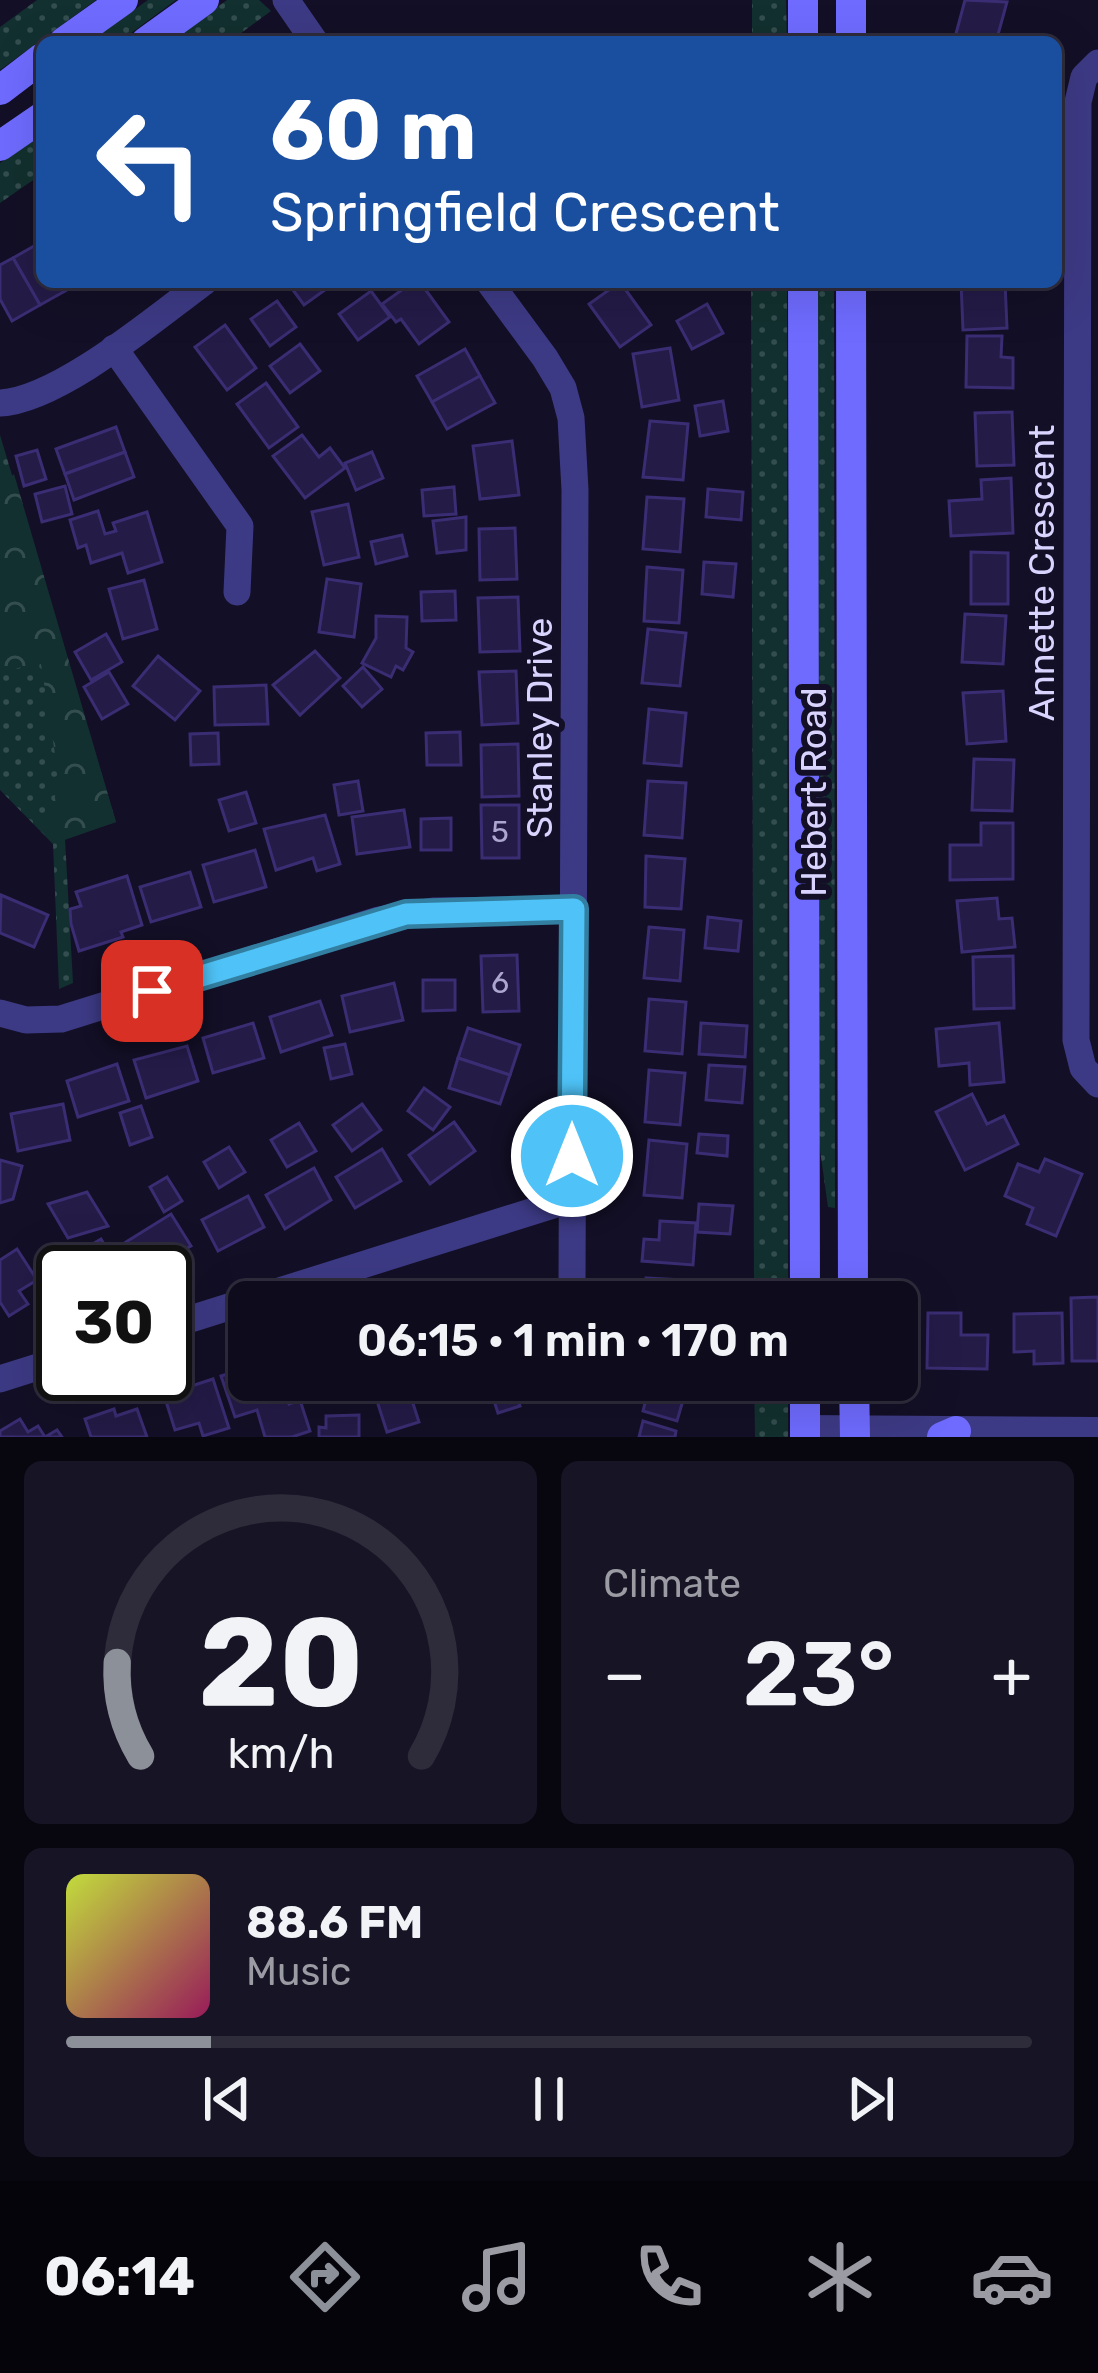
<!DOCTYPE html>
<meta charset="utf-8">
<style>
body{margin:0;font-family:Rubik,sans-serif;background:#171425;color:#f1f3f6;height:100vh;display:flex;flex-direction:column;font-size:45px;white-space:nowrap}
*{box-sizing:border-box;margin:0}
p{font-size:39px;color:#9b9ba3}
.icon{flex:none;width:66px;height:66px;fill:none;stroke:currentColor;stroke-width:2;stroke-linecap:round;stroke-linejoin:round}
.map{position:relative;height:1437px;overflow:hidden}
.panel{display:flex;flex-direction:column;gap:24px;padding:24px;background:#08060f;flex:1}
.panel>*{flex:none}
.guide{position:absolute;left:36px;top:36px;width:1026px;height:252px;border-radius:18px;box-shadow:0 12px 48px #0002,0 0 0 3px #2e2b3b;background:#1a4fa0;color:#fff;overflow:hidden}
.speed{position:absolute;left:36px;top:1245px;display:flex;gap:24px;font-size:60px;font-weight:700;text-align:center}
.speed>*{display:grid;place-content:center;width:156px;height:156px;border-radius:50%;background:#0e0b1c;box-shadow:0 12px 48px #0002,0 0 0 3px #2e2b3b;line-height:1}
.speed .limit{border:6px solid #111;border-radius:18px;background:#fff;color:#111}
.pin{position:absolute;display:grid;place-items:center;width:102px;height:102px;color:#fff;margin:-51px;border-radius:24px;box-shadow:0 6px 18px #0006}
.me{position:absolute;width:132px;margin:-66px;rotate:0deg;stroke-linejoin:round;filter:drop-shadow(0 0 9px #0008)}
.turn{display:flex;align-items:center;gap:42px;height:252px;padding:0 36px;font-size:54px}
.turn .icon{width:156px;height:156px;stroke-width:2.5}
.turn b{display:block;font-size:84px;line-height:102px}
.big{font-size:90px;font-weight:600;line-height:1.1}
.panel .widget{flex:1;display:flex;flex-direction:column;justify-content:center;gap:18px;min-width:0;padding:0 42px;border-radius:18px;background:#171425}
.panel .dial{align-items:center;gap:0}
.dial svg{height:312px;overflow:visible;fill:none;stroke:#2e2b3b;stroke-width:7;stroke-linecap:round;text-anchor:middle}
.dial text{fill:#f1f3f6;stroke:none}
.song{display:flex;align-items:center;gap:36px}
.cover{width:144px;height:144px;border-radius:18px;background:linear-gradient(135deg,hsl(70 70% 55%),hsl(330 70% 35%))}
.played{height:12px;border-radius:6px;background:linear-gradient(90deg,#8c9099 15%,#2e2b3b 15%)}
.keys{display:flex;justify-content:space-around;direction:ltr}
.heat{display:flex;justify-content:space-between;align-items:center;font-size:66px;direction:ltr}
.panel .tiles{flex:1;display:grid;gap:24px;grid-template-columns:1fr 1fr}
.widget:last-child{grid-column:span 2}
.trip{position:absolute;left:228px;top:1281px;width:690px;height:120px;border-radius:18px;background:#0e0b1c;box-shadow:0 12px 48px #0002,0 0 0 3px #2e2b3b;font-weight:600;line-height:120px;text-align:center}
.dock{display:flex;height:192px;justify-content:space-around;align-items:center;background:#06040b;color:#9b9ba3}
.dock .icon{width:84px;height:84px}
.dock .current{color:#8c9099}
.dock b{font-size:54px;color:#f1f3f6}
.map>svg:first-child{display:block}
.grass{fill:url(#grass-dots)}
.forest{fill:url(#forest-crowns)}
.building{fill:#241b47;stroke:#3b2d73;stroke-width:3}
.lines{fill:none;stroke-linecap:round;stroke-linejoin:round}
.minor{stroke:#3d3a85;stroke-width:27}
.tertiary{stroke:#3d3a85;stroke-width:30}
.secondary{stroke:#6f6bff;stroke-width:30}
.route-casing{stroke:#337fa1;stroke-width:30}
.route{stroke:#4fc3f7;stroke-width:21}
.labels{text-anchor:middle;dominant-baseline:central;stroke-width:12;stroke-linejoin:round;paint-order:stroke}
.number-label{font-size:30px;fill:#aca6d1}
.street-label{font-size:36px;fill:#d9d4ff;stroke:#130f26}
</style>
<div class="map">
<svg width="1098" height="1437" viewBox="0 0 1098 1437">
<defs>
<pattern id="grass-dots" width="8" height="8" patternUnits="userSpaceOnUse" patternTransform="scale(3)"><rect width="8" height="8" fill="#12302f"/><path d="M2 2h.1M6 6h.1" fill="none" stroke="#344d4e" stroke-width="1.8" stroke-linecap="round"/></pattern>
<pattern id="forest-crowns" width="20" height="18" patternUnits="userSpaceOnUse" patternTransform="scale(3)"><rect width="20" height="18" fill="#12302f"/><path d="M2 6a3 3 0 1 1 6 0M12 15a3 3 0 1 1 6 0" fill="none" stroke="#344d4e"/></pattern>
</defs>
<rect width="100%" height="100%" fill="#130f26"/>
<g class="grass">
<polygon points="37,0 96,0 0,70 0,27"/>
<polygon points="148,0 176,0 119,42 89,42"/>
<polygon points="227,0 259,0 271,11 229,42 169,42"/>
<polygon points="752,0 786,0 787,42 752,42"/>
<polygon points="42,133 42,174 0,203 0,163"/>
<polygon points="751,282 787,282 788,1302 754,1302"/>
<polygon points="817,282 834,282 835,1208 828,1207 818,1136"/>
<polygon points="0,435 116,822 65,839 73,983 59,989 53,844 0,790"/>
<polygon points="754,1380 788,1380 788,1437 755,1437"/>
</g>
<polygon class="forest" points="14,474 116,822 53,844 39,829 60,786 41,664 0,671 0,487"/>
<g class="building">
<polygon points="965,0 1007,2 996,42 954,41"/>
<polygon points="41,242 42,282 63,282 67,290 40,305 13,258"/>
<polygon points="13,258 40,305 12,321 0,299 0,265"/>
<polygon points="287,282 336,282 304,305"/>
<polygon points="413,282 420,282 449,322 419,344 401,319 396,322 382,304"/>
<polygon points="620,282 651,325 620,347 589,304"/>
<polygon points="961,282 1005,282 1007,328 963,330"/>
<polygon points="371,291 390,317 358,340 339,314"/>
<polygon points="277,301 296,327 270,346 251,319"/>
<polygon points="707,304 723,333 692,349 677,321"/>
<polygon points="225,325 256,368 227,390 195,347"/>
<polygon points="967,336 1002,336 1001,357 1013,358 1013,388 966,387"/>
<polygon points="300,344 320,371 290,393 270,366"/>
<polygon points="670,348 679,400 642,407 633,354"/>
<polygon points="465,349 480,376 432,402 417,376"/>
<polygon points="480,376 495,403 447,429 432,402"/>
<polygon points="266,383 298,427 269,448 237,404"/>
<polygon points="723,401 728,431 700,436 695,406"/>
<polygon points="1012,412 1014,465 977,466 975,413"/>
<polygon points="650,421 688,424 683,480 643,477"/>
<polygon points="116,427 125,452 65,474 56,449"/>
<polygon points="302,435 319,457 330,448 345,468 305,498 273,456"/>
<polygon points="512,441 519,495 480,499 473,446"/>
<polygon points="37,450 46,479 24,486 16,456"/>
<polygon points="125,452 134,477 74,500 65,474"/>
<polygon points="372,452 383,478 356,490 345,463"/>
<polygon points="1011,478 1013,533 951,536 949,501 982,499 981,480"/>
<polygon points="65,486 72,514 42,522 35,494"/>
<polygon points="454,487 456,514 424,516 422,490"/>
<polygon points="708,489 743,492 741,520 706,517"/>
<polygon points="647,497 684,499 680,552 643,549"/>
<polygon points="348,504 359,557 324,565 312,512"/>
<polygon points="98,511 105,534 116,531 113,523 147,512 162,562 128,573 122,553 91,563 86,545 78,548 70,520"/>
<polygon points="466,517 466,550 437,553 433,521"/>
<polygon points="515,528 517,579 480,580 479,529"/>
<polygon points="402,535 407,556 376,564 371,542"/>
<polygon points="971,552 1008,553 1008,604 971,604"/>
<polygon points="704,562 736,564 733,597 702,594"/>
<polygon points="647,567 683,570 679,623 644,621"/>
<polygon points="327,579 361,584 354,637 319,632"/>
<polygon points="144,580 157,629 123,639 109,589"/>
<polygon points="455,591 456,620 422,621 421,592"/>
<polygon points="518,597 520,651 480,652 478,598"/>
<polygon points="965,614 1006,616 1003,664 962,662"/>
<polygon points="376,616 407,617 406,648 413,652 403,670 396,666 391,677 362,663 376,638"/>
<polygon points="648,629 686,633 680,686 642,683"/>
<polygon points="106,634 122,662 91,680 75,652"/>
<polygon points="315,651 340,678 300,715 273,685"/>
<polygon points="158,656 200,691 175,720 133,686"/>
<polygon points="363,667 382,689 362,707 343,686"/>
<polygon points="516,671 518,723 482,725 479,672"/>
<polygon points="109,672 128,704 102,719 84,687"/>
<polygon points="266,685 268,724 215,725 214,687"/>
<polygon points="1003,691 1006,741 967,744 963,693"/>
<polygon points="649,709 686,713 681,766 644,763"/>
<polygon points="460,732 461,765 427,765 426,733"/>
<polygon points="218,733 219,764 191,765 190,734"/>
<polygon points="518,744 519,796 482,797 481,745"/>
<polygon points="974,759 1014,760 1012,811 972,810"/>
<polygon points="358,781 363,811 339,815 334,785"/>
<polygon points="648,781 686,783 682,838 644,835"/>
<polygon points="246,792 256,823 229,831 219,800"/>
<polygon points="481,805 519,805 519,858 482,858"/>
<polygon points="404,810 410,847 357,854 352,817"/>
<polygon points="325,815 340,864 317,871 313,858 276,870 264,829"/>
<polygon points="451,818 451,850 421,850 421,819"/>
<polygon points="981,823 1013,823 1013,879 950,880 950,845 981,845"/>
<polygon points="255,850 266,887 214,902 203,865"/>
<polygon points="646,856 685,859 681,909 645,907"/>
<polygon points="190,872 201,907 151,922 140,887"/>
<polygon points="127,876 142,925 121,932 123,937 79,951 71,924 70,909 81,906 76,892"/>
<polygon points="1,895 48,915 34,947 0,933"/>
<polygon points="997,898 999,919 1012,918 1015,947 962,952 957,901"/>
<polygon points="708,917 741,921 738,951 705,948"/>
<polygon points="649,927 684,930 680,981 644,978"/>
<polygon points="517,955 519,1011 483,1012 481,956"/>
<polygon points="1013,956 1014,1008 974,1009 973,957"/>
<polygon points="423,980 455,980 455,1010 423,1011"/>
<polygon points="394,983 403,1020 350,1032 342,996"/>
<polygon points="649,999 686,1002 682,1054 645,1051"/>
<polygon points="320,1001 332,1035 281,1052 270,1017"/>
<polygon points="253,1023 264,1058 213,1073 203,1038"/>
<polygon points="701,1023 747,1026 745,1057 699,1054"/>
<polygon points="999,1023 1004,1082 970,1085 969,1063 939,1066 936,1029"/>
<polygon points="468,1028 520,1045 510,1075 458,1058"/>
<polygon points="345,1044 352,1074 331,1079 324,1048"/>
<polygon points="187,1046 198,1081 146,1098 134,1060"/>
<polygon points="458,1058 510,1075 500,1104 449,1088"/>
<polygon points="117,1064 129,1101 78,1117 67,1081"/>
<polygon points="709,1065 745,1067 742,1103 706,1100"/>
<polygon points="649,1070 685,1073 680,1125 645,1122"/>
<polygon points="424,1088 450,1107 433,1130 408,1111"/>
<polygon points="972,1094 987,1124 1004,1116 1018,1144 965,1170 936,1112"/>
<polygon points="63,1104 70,1140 18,1151 11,1114"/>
<polygon points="362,1104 381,1130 352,1151 333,1125"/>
<polygon points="141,1106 152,1137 130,1145 120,1113"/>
<polygon points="454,1122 475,1151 430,1184 409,1155"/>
<polygon points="299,1123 316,1151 287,1167 271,1140"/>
<polygon points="699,1134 728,1136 727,1156 697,1153"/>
<polygon points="649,1140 687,1144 682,1198 644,1195"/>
<polygon points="229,1147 245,1172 219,1188 204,1162"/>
<polygon points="382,1149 401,1181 355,1208 336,1177"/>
<polygon points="1045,1159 1082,1174 1056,1236 1027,1224 1033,1208 1005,1196 1018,1164 1039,1172"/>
<polygon points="0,1160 22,1166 13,1199 0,1203"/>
<polygon points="314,1168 331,1200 285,1229 266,1195"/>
<polygon points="167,1177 182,1201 164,1212 150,1187"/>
<polygon points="87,1192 108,1226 68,1238 48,1204"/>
<polygon points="248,1196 264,1227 218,1251 202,1220"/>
<polygon points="699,1204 733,1206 730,1234 697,1232"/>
<polygon points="171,1214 191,1246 145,1272 126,1242"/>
<polygon points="660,1221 696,1223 693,1265 642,1261 644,1239 659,1240"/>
<polygon points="101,1239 119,1269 63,1274 57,1265"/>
<polygon points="17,1249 37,1280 19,1291 28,1304 9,1316 0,1302 0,1260"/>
<polygon points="646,1278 683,1280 682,1302 645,1302"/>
<polygon points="1098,1297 1098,1361 1072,1361 1071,1298"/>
<polygon points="928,1313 961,1313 961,1335 988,1335 987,1369 927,1368"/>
<polygon points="1062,1313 1063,1363 1034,1364 1034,1351 1014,1352 1014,1314"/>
<polygon points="249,1367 249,1380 281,1380 289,1404 300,1400 310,1431 292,1437 265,1437 257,1410 235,1417 221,1376"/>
<polygon points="213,1379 229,1428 203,1436 199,1423 175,1430 164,1395"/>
<polygon points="296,1380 333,1380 335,1384 300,1395"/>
<polygon points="511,1380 520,1406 498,1413 488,1382"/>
<polygon points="651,1380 689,1380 677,1421 643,1411"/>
<polygon points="700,1380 734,1380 729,1396 698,1387"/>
<polygon points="409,1391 419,1422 387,1432 377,1401"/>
<polygon points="114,1409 116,1416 137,1409 147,1437 91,1437 85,1419"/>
<polygon points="359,1415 359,1437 319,1437 319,1427 326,1428 326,1416"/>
<polygon points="20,1419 28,1432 38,1426 45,1437 57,1430 62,1437 0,1437 0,1431"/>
<polygon points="643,1421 676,1431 675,1437 639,1437"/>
</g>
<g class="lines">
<g class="minor">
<polyline points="286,0 315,42"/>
<polyline points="1098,63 1084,77 1078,102 1076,1040 1083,1068 1098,1084"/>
<polyline points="489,282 545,358 563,388 571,418 575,490 572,1285 568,1302"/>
<polyline points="114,348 240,526 237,592"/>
<path d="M0,403C59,400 155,318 204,282"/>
<polyline points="0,1013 26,1020 61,1019 379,920 433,911 574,909"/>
<polyline points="165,1327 572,1199"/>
<polyline points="0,1379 63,1359"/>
</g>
<polyline class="tertiary" points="805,1430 1098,1432"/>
<g class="secondary">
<polyline points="803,0 803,42"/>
<polyline points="851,0 851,42"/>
<polyline points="64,42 123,0"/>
<polyline points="146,42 204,0"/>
<polyline points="0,90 42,58"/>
<polyline points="0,146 42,117"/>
<polyline points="803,282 805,1302"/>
<polyline points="851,282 853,1302"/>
<polyline points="854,1380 855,1437"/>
<polyline points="805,1437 805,1380"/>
<polyline points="942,1437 956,1431"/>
</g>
</g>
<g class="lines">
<defs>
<polyline id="route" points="152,991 406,914 574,909 572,1156"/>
</defs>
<use href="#route" class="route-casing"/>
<use href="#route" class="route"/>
</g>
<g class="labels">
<g class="number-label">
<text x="500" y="832">5</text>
<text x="500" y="983">6</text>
</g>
<g class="street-label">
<text transform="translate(1041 573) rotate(-90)">Annette Crescent</text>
<text transform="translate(539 728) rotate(-90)">Stanley Drive</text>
<text transform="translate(813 792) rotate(-90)">Hebert Road</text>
</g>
</g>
</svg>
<div class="speed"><div class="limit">30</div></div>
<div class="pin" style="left:152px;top:991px;background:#d93025"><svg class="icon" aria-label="arrive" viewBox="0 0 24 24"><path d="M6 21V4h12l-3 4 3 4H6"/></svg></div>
<svg class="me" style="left:572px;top:1156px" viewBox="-20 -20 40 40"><circle r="17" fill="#4fc3f7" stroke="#fff" stroke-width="3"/><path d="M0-11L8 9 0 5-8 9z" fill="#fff"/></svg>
<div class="trip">06:15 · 1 min · 170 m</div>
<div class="guide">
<div class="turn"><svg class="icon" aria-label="left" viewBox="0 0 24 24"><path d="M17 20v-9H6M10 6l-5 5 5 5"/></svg><div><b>60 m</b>Springfield Crescent</div></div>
</div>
</div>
<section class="panel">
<div class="tiles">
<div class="widget dial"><svg viewBox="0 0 100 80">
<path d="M14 69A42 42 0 1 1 86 69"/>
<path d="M14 69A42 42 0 0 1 8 45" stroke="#8c9099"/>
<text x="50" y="56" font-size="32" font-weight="700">20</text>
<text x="50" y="72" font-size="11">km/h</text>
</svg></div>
<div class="widget"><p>Climate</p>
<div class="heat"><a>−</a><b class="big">23°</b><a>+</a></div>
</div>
<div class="widget">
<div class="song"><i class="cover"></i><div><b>88.6 FM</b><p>Music</p></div></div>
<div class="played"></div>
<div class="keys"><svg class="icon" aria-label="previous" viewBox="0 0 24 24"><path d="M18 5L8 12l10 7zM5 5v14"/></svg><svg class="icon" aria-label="pause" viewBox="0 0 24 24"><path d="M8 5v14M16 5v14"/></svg><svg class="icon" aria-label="next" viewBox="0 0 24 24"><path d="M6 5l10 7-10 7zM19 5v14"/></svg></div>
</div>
</div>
</section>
<nav class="dock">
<b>06:14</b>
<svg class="icon current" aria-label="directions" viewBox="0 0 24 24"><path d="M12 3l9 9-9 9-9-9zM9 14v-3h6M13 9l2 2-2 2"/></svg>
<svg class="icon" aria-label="music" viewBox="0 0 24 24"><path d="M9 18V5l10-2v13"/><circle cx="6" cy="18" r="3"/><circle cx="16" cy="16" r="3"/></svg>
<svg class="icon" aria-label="phone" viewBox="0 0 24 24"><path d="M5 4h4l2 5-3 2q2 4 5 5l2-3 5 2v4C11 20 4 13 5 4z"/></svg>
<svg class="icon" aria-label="climate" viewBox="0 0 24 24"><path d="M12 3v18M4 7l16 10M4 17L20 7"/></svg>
<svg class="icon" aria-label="car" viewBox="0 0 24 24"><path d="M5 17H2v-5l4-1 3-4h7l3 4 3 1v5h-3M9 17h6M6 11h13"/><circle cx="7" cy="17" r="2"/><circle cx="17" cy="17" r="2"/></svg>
</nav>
